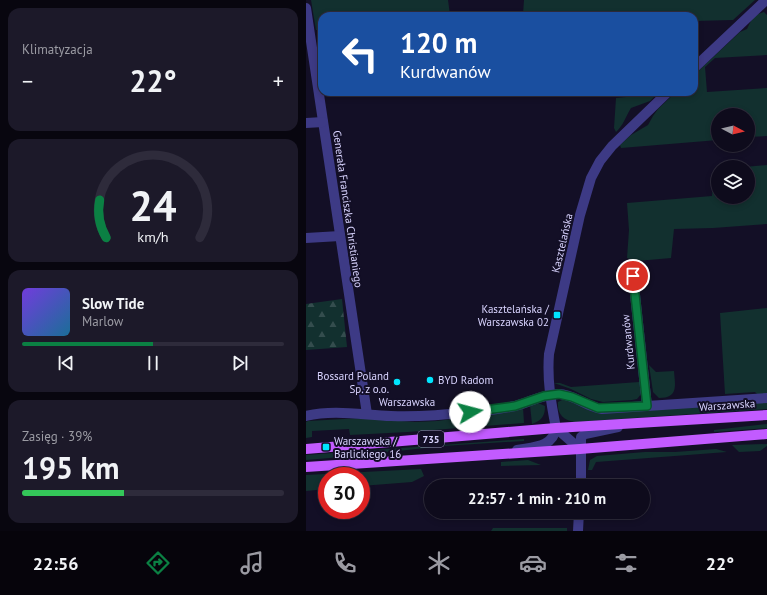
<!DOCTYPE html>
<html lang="pl">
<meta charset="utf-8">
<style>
body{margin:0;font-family:"PT Sans",sans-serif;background:#1c1929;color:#f1f3f6;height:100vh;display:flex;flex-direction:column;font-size:15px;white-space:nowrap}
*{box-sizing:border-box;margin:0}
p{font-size:13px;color:#9b9ba3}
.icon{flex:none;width:22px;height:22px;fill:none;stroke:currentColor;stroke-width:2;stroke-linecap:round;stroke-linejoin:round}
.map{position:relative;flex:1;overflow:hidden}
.panel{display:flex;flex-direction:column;gap:8px;padding:8px;background:#08060f;width:306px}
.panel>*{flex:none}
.guide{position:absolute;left:12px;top:12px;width:380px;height:84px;border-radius:12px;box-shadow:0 2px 6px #0003,0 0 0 1px #2e2b3b;background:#1a4fa0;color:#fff;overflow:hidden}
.needle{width:26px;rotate:97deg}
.tools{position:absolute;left:405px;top:108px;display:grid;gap:8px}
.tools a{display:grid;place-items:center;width:44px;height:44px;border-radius:50%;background:#0e0b1c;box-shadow:0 2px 6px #0003,0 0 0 1px #2e2b3b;font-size:20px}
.speed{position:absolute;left:12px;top:467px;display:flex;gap:8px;font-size:20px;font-weight:700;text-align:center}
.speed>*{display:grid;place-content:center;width:52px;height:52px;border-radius:50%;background:#0e0b1c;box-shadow:0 2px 6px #0003,0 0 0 1px #2e2b3b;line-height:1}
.speed .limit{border:6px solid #d22;background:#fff;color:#111}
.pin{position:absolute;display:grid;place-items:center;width:34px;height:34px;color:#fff;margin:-17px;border:2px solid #fff;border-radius:50%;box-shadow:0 1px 4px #0007}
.me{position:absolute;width:44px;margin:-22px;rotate:82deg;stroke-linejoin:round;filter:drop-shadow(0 0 3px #0008)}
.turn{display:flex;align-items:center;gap:14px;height:84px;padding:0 16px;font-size:18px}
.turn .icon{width:52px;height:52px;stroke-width:2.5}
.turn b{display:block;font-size:28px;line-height:34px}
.big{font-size:30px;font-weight:600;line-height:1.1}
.panel .card{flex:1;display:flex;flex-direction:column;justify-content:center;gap:6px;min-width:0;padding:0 14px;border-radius:12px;background:#1c1929}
.panel .dial{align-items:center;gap:0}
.dial svg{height:104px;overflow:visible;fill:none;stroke:#2e2b3b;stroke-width:7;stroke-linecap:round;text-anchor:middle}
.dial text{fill:#f1f3f6;stroke:none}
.song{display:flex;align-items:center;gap:12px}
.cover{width:48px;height:48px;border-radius:6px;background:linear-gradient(135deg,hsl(260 70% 55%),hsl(200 70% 35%))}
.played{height:4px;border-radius:2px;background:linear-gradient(90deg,#0b8043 50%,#2e2b3b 50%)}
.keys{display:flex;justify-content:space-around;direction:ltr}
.heat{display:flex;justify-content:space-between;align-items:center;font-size:22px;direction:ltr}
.charge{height:6px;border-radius:3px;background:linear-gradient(90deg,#34c759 39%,#2e2b3b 0)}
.trip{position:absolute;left:118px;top:479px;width:226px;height:40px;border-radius:20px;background:#0e0b1c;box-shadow:0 2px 6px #0003,0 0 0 1px #2e2b3b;font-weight:600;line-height:40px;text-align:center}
.dock{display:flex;height:64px;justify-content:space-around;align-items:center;background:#06040b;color:#9b9ba3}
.dock .icon{width:28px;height:28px}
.dock .active{color:#0b8043}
.dock b{font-size:18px;color:#f1f3f6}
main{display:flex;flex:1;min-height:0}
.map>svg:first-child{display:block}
.grass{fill:#12302f}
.forest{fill:url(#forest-firs)}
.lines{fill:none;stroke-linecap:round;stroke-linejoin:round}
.minor{stroke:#3d3a85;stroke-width:10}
.major{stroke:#c25bff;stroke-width:10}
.route-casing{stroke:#07532c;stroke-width:10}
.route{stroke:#0b8043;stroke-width:7}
.poi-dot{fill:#00e5ff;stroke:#130f26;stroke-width:1.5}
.labels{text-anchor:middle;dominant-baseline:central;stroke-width:4;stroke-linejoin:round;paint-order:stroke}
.shield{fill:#130f26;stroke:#9e99be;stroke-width:1}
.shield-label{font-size:10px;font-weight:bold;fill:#d9d4ff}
.street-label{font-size:11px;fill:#d9d4ff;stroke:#130f26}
.poi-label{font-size:11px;fill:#d9d4ff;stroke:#130f26;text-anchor:end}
</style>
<main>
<section class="panel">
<div class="card"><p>Klimatyzacja</p>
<div class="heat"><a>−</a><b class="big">22°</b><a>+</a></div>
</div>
<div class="card dial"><svg viewBox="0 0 100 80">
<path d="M14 69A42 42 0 1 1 86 69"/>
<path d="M14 69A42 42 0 0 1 9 40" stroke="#0b8043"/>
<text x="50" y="56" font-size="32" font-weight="700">24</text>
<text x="50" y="72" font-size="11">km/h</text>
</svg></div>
<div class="card">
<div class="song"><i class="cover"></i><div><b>Slow Tide</b><p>Marlow</p></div></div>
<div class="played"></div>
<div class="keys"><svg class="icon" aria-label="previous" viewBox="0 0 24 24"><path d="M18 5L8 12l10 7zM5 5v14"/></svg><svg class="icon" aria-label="pause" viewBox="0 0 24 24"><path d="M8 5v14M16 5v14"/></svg><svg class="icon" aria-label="next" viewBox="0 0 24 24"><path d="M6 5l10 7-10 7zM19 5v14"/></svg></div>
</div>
<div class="card"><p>Zasięg · 39%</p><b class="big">195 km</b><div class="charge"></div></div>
</section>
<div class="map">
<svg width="461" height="531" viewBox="0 0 461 531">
<defs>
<pattern id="forest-firs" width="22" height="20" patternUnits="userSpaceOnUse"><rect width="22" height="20" fill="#12302f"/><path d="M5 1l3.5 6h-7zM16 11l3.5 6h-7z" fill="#344d4e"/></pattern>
</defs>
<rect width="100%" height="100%" fill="#130f26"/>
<g class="grass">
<polygon points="5,0 142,0 144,15 217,14 218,0 449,0 427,20 388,21 388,16 16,16 16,30 10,30"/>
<path d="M458,12L461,15V55L409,58L399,67L401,92L461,88V136L442,137V115H412V140L315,148L314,145L325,135L342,125L347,116L352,109L370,92H388V75L434,32L441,29C446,19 447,15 458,12Z"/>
<path d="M351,94L344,101L325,108C320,116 317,126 310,132L308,128L310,98Z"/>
<polygon points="461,165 461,224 407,228 368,229 365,258 331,261 321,258 323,230 321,203 406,196 408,169 412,169 412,197 442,197 442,167 438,167"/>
<polygon points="461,308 461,394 452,395 449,392 419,394 414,313"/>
<path d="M343,365L350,372L368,371C369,385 373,398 353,398L347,392Z"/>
<path d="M336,381C336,388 337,393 331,399L326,400L297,402L285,399L265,389L248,383H254L265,387L333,382Z"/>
<path d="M256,400H262L287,412L461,402V409L269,422C257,420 251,414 252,402Z"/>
<path d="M232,403L239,406C239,416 236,420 226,424L224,405Z"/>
<polygon points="217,407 218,423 102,432 44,435 43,429 6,431 6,437 0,438 0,422 2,421 56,418 109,422 131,421 177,415"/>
<polygon points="461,424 461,428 408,432 408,430"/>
<polygon points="218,439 218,441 137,446 47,456 0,460 0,455"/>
<polygon points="461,444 461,446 454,451 433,452 426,445"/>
<polygon points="410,449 421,452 290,462 286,470 282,470 284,460 291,456 339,452 369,452"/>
<polygon points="222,460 235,465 195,466 195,462"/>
<polygon points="115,469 118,476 106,482 55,486 55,476 21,476 21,489 0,491 0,475"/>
<polygon points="187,528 261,528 261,531 185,531"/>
</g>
<polygon class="forest" points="36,299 41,347 0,350 0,304"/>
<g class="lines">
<g class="minor">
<polyline points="0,8 61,414"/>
<polyline points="388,68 460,0"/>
<polyline points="0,123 17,122"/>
<polyline points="0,238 34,236"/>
<polyline points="327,276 341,406"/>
<path d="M0,416C27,409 57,415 85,416C111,417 138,415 164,412C178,411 195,409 209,406C224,402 237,394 253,394C268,394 280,407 296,409L461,398"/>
<polyline points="250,428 274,449"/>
<path d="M211,450C226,447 247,448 250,428C245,403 241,380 243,354L274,215L285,178L294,161L306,146L362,92"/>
<polyline points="275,486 275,437 279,434 312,427"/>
<polyline points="272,531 273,512"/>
</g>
<g class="major">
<polyline points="0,449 250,428 461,415"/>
<polyline points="0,467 274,449 461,434"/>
</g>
</g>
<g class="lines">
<defs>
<polyline id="route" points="164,412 209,406 238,396 253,394 266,397 292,408 341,406 327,276"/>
</defs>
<use href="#route" class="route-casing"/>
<use href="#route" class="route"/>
</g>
<g class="poi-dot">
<rect x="247" y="311" width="8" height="8" rx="2"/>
<circle cx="124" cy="380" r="4"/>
<circle cx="91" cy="382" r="4"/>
<rect x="16" y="443" width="8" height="8" rx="2"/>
</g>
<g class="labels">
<rect class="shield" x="112" y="431" width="26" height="16" rx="3"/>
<g class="shield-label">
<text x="125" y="439">735</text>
</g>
<g class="street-label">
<text transform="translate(42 209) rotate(82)">Generała Franciszka Christianiego</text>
<text transform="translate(256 243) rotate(-77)">Kasztelańska</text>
<text transform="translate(322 342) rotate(-96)">Kurdwanów</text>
<text x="101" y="402">Warszawska</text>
<text transform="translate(421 405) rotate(-4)">Warszawska</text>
</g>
<g class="poi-label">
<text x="243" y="309">Kasztelańska /<tspan x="243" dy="13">Warszawska 02</tspan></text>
<text x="83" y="376">Bossard Poland<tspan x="83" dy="13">Sp. z o.o.</tspan></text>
<text x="132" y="380" text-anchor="start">BYD Radom</text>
<text x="28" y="441" text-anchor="start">Warszawska /<tspan x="28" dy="13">Barlickiego 16</tspan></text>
</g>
</g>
</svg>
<div class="tools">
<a><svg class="needle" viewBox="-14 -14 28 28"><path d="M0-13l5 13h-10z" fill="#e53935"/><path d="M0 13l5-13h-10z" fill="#9b9ba3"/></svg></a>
<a><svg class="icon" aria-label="layers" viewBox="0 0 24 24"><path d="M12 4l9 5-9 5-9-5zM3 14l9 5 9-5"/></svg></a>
</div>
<div class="speed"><div class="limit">30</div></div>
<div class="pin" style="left:327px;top:276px;background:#d93025"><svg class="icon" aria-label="arrive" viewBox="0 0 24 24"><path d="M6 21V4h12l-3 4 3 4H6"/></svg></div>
<svg class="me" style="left:164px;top:412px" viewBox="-20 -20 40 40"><circle r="19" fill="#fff"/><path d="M0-13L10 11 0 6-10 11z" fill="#0b8043"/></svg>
<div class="trip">22:57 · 1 min · 210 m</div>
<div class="guide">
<div class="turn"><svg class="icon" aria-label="left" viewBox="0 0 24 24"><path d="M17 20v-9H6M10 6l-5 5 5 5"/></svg><div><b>120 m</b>Kurdwanów</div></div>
</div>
</div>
</main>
<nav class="dock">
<b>22:56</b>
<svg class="icon active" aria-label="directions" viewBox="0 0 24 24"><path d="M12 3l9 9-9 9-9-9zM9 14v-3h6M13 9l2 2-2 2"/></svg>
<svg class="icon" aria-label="music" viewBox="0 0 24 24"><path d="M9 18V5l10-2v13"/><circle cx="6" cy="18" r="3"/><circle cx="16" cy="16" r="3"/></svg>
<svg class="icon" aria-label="phone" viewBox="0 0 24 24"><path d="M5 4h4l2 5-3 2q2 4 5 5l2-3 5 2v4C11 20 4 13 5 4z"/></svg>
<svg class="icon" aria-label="climate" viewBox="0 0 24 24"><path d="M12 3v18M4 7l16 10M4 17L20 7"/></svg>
<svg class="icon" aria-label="car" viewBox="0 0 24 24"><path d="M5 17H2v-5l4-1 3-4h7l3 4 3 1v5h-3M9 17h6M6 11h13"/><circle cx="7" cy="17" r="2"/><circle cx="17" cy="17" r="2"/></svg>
<svg class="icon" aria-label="filters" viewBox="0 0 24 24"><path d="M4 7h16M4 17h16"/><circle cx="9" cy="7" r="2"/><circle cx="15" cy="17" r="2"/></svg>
<b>22°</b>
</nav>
